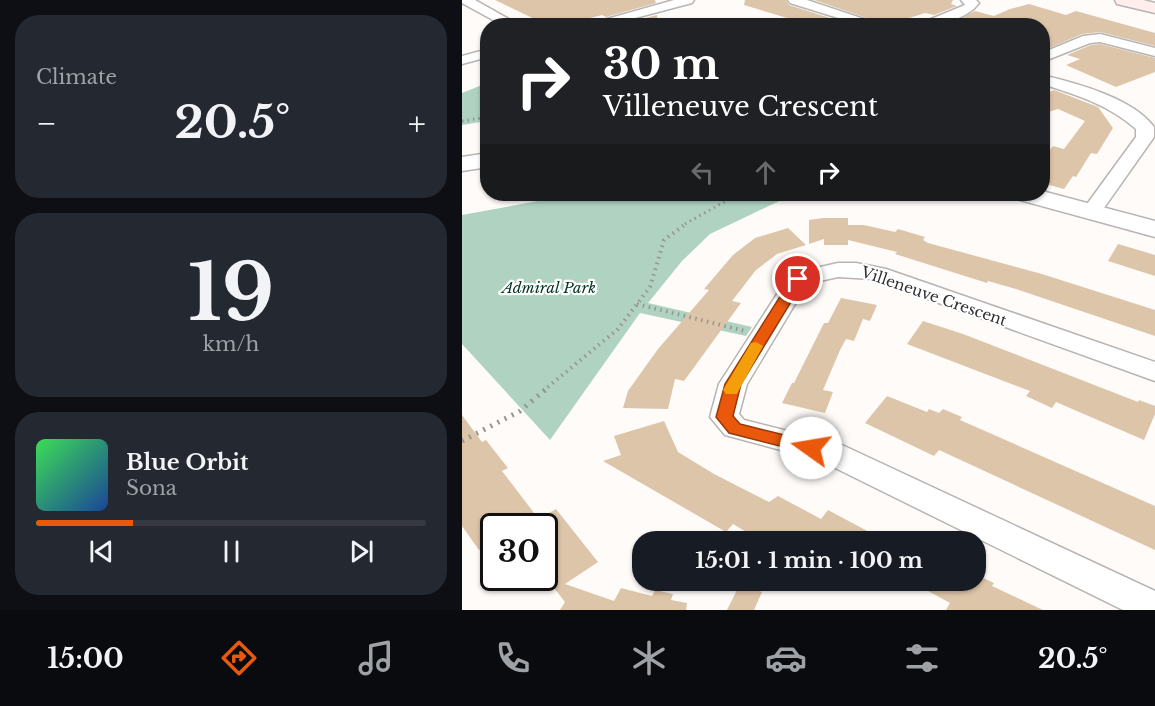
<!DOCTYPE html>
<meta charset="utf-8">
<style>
body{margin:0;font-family:"Libre Baskerville",serif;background:#242831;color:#f1f3f6;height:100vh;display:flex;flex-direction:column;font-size:22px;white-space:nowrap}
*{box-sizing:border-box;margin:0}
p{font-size:20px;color:#9ea1a6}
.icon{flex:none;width:33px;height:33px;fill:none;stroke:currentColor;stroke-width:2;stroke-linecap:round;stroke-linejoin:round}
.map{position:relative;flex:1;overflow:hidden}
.details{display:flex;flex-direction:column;gap:15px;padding:15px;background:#0d0f14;width:462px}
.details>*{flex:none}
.guide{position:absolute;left:18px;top:18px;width:570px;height:183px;border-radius:24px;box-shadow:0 2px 4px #0004;background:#202124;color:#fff;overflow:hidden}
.speed{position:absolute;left:18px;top:513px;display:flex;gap:12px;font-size:30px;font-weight:700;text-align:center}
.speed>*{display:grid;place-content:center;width:78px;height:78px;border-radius:50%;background:#171b24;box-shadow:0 2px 4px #0004;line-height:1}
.speed .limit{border:3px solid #111;border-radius:9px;background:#fff;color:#111}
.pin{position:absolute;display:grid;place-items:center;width:51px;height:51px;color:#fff;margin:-26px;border:3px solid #fff;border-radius:50%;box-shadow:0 2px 6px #0007}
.me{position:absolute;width:66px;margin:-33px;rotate:283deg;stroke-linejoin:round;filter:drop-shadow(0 0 4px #0008)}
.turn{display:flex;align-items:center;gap:21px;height:126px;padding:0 24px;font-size:27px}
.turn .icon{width:78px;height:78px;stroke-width:2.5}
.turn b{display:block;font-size:42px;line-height:51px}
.lanes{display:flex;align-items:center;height:57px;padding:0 24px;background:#0003;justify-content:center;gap:30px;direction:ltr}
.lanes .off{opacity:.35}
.big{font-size:45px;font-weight:700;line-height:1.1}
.details .card{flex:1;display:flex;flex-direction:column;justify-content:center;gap:9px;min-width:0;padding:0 21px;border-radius:24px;background:#242831}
.details .dial{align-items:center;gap:0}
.dial b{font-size:78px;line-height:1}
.song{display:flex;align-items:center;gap:18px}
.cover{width:72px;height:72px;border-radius:9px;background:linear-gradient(135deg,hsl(130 70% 55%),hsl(220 70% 35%))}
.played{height:6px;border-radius:3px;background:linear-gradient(90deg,#ea580c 25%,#363941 25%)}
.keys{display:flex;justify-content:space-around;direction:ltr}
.heat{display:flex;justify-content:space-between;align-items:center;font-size:33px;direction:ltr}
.trip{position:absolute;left:170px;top:531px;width:354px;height:60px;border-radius:24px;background:#171b24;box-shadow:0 2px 4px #0004;font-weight:700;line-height:60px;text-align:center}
.tabs{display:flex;height:96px;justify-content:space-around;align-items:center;background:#090b0e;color:#9ea1a6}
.tabs .icon{width:42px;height:42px}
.tabs .current{color:#ea580c}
.tabs b{font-size:27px;color:#f1f3f6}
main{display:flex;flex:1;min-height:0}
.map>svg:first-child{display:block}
.green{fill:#b0d3c1}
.building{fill:#ddc5a9}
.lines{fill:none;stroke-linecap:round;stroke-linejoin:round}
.minor-casing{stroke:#b7b4b3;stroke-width:3}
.tertiary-casing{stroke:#b7b4b3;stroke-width:3}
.secondary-casing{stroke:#b7b4b3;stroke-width:3}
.path-far2{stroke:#979594;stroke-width:3;stroke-dasharray:1.5 4;stroke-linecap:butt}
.path-far1{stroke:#979594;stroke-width:4;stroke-dasharray:1.5 4.5;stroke-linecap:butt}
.path{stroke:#979594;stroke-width:5;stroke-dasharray:2 6;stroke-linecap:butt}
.minor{fill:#fff;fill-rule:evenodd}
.tertiary{fill:#fff;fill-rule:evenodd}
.secondary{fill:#ffeeec;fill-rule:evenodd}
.route{fill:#ea580c;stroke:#983908;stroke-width:1.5}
.slow{fill:#f59e0b}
.labels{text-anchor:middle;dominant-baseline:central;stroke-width:4.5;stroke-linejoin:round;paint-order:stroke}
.park-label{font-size:15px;font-style:italic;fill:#033523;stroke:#fff}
.street-label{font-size:15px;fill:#313030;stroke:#fff}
</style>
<main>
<section class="details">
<div class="card"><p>Climate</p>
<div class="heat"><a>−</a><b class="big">20.5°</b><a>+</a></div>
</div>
<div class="card dial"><b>19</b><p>km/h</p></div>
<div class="card">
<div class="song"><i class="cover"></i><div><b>Blue Orbit</b><p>Sona</p></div></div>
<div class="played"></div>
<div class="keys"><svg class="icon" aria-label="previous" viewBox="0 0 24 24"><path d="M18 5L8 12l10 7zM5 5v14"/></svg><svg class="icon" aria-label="pause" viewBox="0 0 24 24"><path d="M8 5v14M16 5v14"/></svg><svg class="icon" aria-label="next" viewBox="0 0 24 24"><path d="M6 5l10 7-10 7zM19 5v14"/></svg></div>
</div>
</section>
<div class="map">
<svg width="693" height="610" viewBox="0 0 693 610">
<rect width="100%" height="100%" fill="#fefbf9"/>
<g class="green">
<polygon points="251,19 306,19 325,25 227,25"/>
<polygon points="25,83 25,121 0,125 0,93"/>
<polygon points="114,194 332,194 248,234 220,261 186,303 290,327 284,336 178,313 88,440 0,344 0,215"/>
</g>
<g class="building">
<polygon points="33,0 193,0 194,3 144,17 140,15 97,26 87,26"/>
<polygon points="283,0 324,0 327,5 393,26 352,26 282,5"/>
<polygon points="352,0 491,0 489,4 495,6 472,15 463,13 425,25"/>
<polygon points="567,4 604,15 614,11 693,33 693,46 638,32 620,34 585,49 580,47 580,26 506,26 493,22 513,11 532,16 548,9"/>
<polygon points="195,15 196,26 160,24"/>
<polygon points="638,44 693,58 693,72 654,87 604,65 618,59 605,55 629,45"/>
<polygon points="592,90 636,107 651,128 635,154 629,153 614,177 611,176 602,189 580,183 580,160 591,146 602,149 623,121 596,109 580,114 580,96"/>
<polygon points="361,218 386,218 386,225 402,225 433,232 436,229 463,237 461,240 466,243 580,274 693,310 693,336 554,289 526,281 525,283 433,254 435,252 386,240 386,245 362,245 362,239 347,244 347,220"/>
<polygon points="326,228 344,245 315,254 294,270 270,301 279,303 222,381 213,379 206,409 161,408 166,391 196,349 247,290 242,289 271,255 293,238"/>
<polygon points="656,244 693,255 693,276 646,261"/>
<polygon points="379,298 415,305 408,321 401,319 392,341 384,339 378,350 361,390 371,392 363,413 320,403 330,383 332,383 362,323 366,323"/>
<polygon points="461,321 501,334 676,402 677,400 693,406 693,414 682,440 594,402 590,408 564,396 568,391 445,344"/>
<polygon points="425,396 465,412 467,409 477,413 481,409 500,417 498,420 693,506 693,550 477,450 472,456 403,423"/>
<polygon points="0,415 20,442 24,440 46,468 40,471 82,526 82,516 94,509 136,562 103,584 152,601 159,588 190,596 193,590 211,594 209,600 225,603 224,610 98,610 103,602 82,575 82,526 32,526 32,560 22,547 17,550 0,526"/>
<polygon points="202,421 216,452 252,474 307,502 316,496 359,519 366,510 426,542 359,542 340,531 334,538 323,531 314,542 301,542 271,524 264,532 141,461 159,455 152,436"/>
<polygon points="513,574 532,583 530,586 581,610 484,610 488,603 446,580 513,580"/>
<polygon points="278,584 300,592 292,610 265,610"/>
</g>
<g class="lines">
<defs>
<g id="minor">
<polygon points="0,0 13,0 59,26 42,26 0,3"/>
<polygon points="212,0 232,0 230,3 143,26 120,26"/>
<polygon points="326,0 345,0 423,26 402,26 328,3"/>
<path d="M499,0H514L517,3C504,21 472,26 452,26L503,5Z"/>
<polygon points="638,34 693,48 693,56 638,42 628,43 580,62 580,53 621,36"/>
<polygon points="26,49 26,57 0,64 0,56"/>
<path d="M580,75C614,83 671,98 692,127V137L637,215H623L620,211L674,137V129C647,105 615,95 580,84Z"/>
<polygon points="376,263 394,263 424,269 693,362 693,381 410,279 376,277 345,284 285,384 277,414 282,420 378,444 693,591 693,610 661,610 359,461 263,435 248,417 257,384 328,274"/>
</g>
<g id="tertiary">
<polygon points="26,153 26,167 0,171 0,157"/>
<polygon points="580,191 693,221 693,237 554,199 551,194 580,194"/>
</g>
<polygon id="secondary" points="653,0 681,0 693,3 693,13 655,4"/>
</defs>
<use href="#minor" class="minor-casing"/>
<use href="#tertiary" class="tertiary-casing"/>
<use href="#secondary" class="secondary-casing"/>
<g class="path-far2">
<polyline points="0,121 26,117"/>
<polyline points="223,224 276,194"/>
</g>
<g class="path-far1">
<polyline points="175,304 283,331"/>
<polyline points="81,391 156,329 188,287 202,240 225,223"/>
</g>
<polyline class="path" points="0,441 58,411 83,390"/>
<use href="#minor" class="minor"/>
<use href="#tertiary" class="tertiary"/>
<use href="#secondary" class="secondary"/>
</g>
<polygon class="route" points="336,275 343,279 279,384 271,416 278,424 355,443 357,448 355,452 349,454 267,433 254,417 263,384 329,279"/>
<polygon class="slow" points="294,342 301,346 277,390 275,394 264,394 261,390 289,343"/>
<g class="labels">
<g class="park-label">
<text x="87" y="287">Admiral Park</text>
</g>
<g class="street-label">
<text transform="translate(472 296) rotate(19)">Villeneuve Crescent</text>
</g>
</g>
</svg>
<div class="speed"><div class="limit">30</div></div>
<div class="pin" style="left:336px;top:279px;background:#d93025"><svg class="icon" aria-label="arrive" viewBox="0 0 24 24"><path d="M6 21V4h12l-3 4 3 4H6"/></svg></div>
<svg class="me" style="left:349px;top:448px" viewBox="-20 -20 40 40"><circle r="19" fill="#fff"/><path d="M0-13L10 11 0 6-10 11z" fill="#ea580c"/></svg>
<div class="trip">15:01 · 1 min · 100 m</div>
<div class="guide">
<div class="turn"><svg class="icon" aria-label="right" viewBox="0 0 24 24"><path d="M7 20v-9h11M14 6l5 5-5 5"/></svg><div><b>30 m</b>Villeneuve Crescent</div></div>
<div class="lanes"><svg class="icon off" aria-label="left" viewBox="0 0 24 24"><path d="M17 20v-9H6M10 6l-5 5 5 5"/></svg><svg class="icon off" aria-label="ahead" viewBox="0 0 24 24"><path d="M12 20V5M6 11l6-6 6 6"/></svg><svg class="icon" aria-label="right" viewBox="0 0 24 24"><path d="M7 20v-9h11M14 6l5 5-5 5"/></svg></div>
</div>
</div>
</main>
<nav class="tabs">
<b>15:00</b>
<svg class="icon current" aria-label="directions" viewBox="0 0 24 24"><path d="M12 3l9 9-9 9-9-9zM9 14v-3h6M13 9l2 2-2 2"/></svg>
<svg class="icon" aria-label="music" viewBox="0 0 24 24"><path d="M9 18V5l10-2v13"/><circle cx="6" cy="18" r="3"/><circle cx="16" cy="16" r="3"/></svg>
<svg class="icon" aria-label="phone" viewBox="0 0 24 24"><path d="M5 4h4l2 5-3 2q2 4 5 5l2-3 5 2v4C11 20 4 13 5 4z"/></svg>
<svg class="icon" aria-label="climate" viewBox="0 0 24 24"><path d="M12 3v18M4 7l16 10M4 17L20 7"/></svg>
<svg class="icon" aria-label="car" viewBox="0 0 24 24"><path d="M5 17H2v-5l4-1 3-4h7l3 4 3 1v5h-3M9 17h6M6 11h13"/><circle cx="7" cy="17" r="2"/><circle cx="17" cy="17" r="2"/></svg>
<svg class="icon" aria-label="filters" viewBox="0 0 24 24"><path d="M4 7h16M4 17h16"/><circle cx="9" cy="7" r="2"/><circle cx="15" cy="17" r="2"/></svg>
<b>20.5°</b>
</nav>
